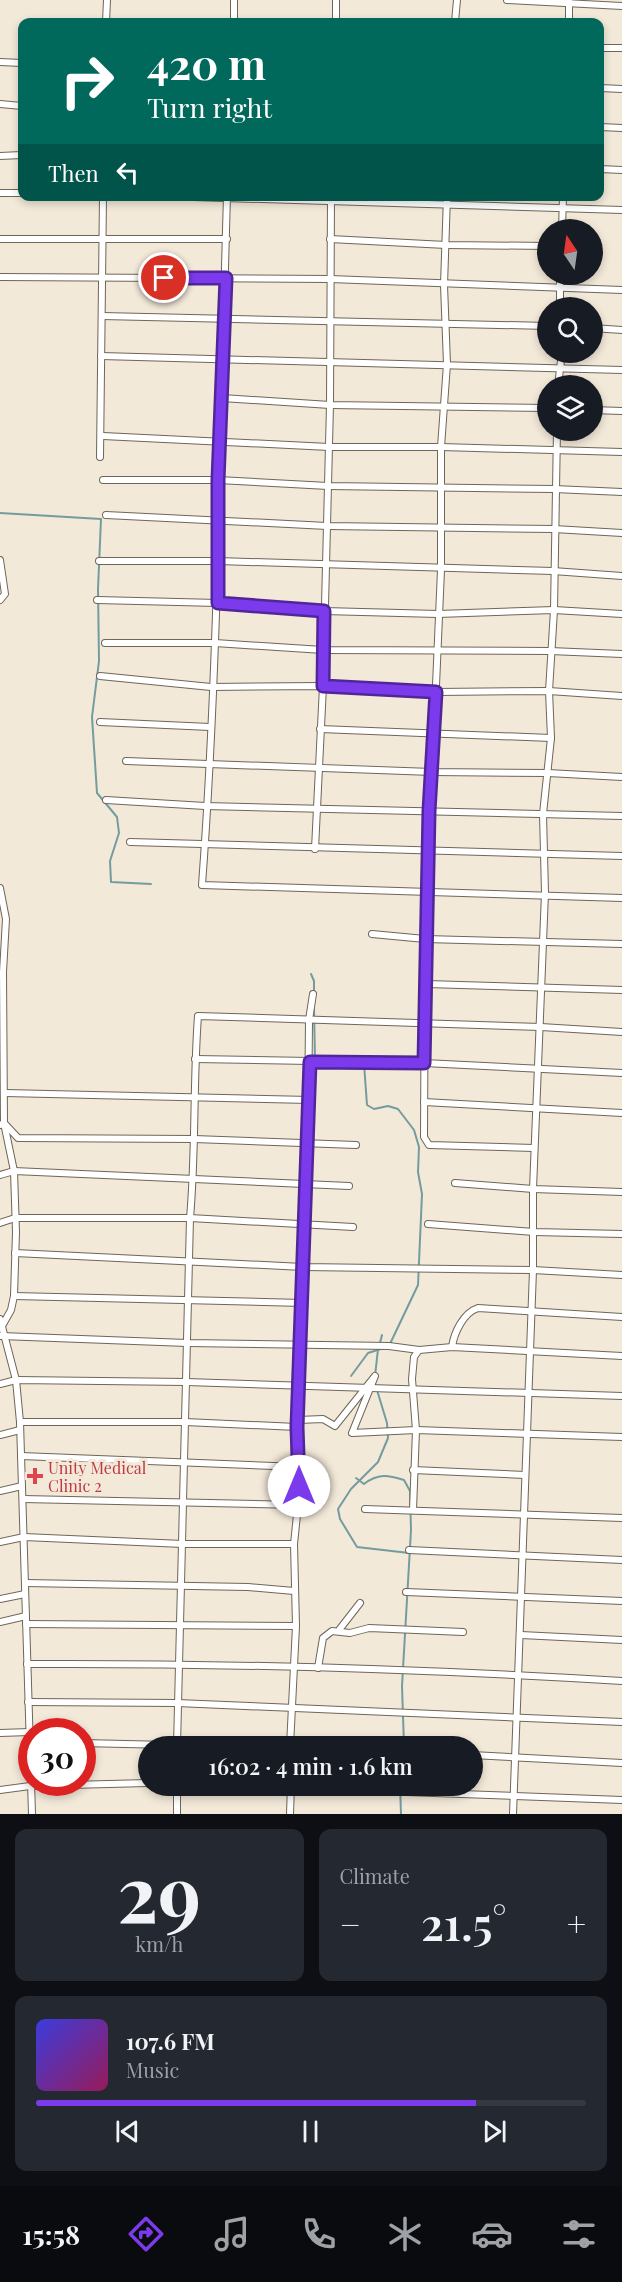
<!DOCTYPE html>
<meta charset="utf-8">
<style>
body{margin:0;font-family:"Playfair Display",serif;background:#242831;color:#f1f3f6;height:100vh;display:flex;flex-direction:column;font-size:22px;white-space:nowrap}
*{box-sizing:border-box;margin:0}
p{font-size:20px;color:#9ea1a6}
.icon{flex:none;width:33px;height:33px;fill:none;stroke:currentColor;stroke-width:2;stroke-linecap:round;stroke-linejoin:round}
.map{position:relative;height:1814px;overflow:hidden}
.panel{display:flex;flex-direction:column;gap:15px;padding:15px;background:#0d0f14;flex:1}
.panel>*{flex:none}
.hud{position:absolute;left:18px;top:18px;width:586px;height:183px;border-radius:12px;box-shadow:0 3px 9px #0003;background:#00695c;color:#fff;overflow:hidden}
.needle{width:39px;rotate:347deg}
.fabs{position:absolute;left:537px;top:219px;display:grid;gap:12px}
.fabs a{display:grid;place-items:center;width:66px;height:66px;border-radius:50%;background:#171b24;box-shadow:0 3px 9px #0003;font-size:30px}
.speed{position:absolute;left:18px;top:1718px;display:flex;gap:12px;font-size:30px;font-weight:700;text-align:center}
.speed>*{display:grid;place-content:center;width:78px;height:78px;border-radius:50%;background:#171b24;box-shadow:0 3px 9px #0003;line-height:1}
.speed .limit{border:9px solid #d22;background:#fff;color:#111}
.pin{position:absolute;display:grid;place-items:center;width:51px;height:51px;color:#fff;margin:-26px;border:3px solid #fff;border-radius:50%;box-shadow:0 2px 6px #0007}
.me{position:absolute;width:66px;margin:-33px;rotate:0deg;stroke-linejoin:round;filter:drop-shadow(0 0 4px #0008)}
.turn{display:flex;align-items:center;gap:21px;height:126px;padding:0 30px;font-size:27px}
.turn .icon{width:78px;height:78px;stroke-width:2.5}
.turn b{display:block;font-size:42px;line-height:51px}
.then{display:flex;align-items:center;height:57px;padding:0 30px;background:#0003;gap:12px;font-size:22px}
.big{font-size:45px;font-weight:600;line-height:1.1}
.panel .card{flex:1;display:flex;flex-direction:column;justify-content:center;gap:9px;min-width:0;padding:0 21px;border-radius:12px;background:#242831}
.panel .dial{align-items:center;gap:0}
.dial b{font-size:78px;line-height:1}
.song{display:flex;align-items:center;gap:18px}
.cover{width:72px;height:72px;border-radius:9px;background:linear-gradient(135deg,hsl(240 70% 55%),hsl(330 70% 35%))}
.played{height:6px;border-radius:3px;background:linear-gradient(90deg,#7c3aed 80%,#363941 80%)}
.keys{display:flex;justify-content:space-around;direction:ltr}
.heat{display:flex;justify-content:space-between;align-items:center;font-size:33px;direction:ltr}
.panel .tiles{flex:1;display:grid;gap:15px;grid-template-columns:1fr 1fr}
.card:last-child{grid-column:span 2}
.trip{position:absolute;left:138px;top:1736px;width:345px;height:60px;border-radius:30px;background:#171b24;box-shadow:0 3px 9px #0003;font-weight:600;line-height:60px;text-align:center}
.tabs{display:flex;height:96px;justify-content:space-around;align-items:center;background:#090b0e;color:#9ea1a6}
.tabs .icon{width:42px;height:42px}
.tabs .current{color:#7c3aed}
.tabs b{font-size:27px;color:#f1f3f6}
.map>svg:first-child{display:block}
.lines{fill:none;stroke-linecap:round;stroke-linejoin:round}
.stream{stroke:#749ca0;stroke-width:2}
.street-casing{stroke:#6e6658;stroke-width:8}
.street{stroke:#fff;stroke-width:6}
.route-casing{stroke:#51269a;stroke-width:15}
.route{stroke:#7c3aed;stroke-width:10}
.health-dot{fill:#e0444e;stroke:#f3e9d9;stroke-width:2}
.labels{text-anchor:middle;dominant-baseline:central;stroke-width:6;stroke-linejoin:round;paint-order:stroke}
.health-label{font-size:16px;fill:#be3a42;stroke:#f3e9d9;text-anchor:start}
</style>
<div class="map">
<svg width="622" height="1814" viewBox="0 0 622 1814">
<rect width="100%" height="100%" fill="#f3e9d9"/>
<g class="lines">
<g class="stream">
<polyline points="0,513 101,519 98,589 99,661 92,717 97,793 117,817 119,833 110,861 111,882 151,884"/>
<polyline points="311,974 314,981 314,994"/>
<polyline points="314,1009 315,1060"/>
<polyline points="364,1064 367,1105 374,1109 388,1106 398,1109 414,1130 419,1147 418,1172 422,1194 418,1285 389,1346"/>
<polyline points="380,1343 382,1335"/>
<polyline points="351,1376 368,1353 384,1348"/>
<polyline points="375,1376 378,1349"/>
<polyline points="377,1390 387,1423 388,1438 378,1462 351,1489 338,1509 340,1519 357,1547 409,1553"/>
<path d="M356,1478L364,1484C378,1473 388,1475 404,1480L410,1491L411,1530L402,1686L404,1746"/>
<polyline points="400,1785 401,1814"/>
</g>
<defs>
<g id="street">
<polyline points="234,0 234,22"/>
<polyline points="336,0 336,22"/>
<polyline points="507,0 622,6"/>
<polyline points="106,22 107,0"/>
<polyline points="455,22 457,0"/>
<polyline points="569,22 569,1"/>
<polyline points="600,48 622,48"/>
<polyline points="0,62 22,63"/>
<polyline points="600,88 622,89"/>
<polyline points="0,104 22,106"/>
<polyline points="600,127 622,128"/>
<polyline points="0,156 22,155"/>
<polyline points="600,169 622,170"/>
<polyline points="0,193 22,193"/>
<polyline points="161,196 622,210"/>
<path d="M227,196C220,426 219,656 202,885L622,898"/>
<polyline points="447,196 444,285 447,364 441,447 441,570 425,939 424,1137 429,1145 534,1148"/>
<polyline points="562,230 563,196"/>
<polyline points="0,239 227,239"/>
<polyline points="330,239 446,245 548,246"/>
<polyline points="560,274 560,308"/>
<polyline points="0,277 330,279 622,290"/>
<polyline points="102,316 548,326"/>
<polyline points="592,328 622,330"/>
<polyline points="101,356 622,370"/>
<polyline points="558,386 562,352"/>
<polyline points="222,398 330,405 548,408"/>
<polyline points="592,410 622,411"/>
<polyline points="103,436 329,447 441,447 622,452"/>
<polyline points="100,457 103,196"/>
<polyline points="103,480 218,480 328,486 554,489 622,492"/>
<polyline points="106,515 327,526 554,529 622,533"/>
<polyline points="0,560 5,594 0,600"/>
<polyline points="99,561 218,561 553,571 622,576"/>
<polyline points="97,600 218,603 324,611 438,614 554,610 622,614"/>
<polyline points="105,643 215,643 323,650 550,651 622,654"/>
<polyline points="100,676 211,687 323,686 436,692 549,691 622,696"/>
<polyline points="100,722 210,727"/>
<polyline points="320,729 551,738"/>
<polyline points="126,761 432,772 548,773 622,777"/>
<polyline points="106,800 205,806 622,816"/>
<polyline points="130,842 622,856"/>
<polyline points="315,849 323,686 330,405 331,196"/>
<polyline points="0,888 6,919 3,972 4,1123 14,1171 16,1232 14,1296 11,1310 2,1326"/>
<polyline points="372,934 425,939 622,944"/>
<polyline points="427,984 622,990"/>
<polyline points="195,1059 424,1063 622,1073"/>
<polyline points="5,1093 310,1100"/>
<polyline points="424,1102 622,1113"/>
<polyline points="0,1125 4,1123 18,1138 194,1139 356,1145"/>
<polyline points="0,1175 14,1171 349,1186"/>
<polyline points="455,1183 533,1189 622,1192"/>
<polyline points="0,1223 15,1218 190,1218 353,1227"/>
<polyline points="428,1224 534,1232 622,1234"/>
<polyline points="15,1253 303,1267 533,1270 622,1275"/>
<polyline points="14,1296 303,1303"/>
<polyline points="0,1319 16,1380 20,1422 32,1814"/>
<polyline points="1,1336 187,1343 389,1346 419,1350"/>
<path d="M452,1347C454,1333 463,1313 478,1308L622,1317"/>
<polyline points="0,1384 16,1380 186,1382 622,1396"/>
<polyline points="298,1420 323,1419 335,1426 375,1376 352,1433 416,1430 622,1437"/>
<polyline points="20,1422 185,1422 297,1427"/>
<polyline points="0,1435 20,1430"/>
<polyline points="21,1456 299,1467"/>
<polyline points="413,1470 525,1475"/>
<polyline points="0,1491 22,1486"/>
<polyline points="23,1499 298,1505"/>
<polyline points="365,1509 622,1518"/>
<polyline points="413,1510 416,1430 412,1379 414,1357 419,1350 452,1347 622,1356"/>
<polyline points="0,1542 24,1537 183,1544 294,1544"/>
<polyline points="409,1550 622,1560"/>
<polyline points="25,1583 248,1587 294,1591"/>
<polyline points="406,1592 622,1601"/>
<polyline points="0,1599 25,1594"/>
<polyline points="0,1622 26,1616"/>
<polyline points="26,1624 296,1626"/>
<polyline points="339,1630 360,1603"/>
<polyline points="521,1635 622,1640"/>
<path d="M27,1664C226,1663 424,1669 622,1681"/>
<polyline points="318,1668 323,1638 332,1631 350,1633 369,1628 463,1632"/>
<polyline points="28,1702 177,1703 622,1722"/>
<polyline points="0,1733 30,1732"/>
<polyline points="82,1743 212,1746"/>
<path d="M177,1746L190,1218C196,1151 193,1083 198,1016L541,1027L622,1032"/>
<polyline points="290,1746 296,1626 294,1544 298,1505 298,1420 307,1224 309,1020 313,994"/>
<polyline points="472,1755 622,1763"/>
<polyline points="215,1785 622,1800"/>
<polyline points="0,1790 30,1786 148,1783"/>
<polyline points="177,1814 177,1785"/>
<polyline points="290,1814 291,1785"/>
<polyline points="513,1814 533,1270 533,1189 545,893 543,814 551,738 549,691 554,610 557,430"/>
</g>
</defs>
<use href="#street" class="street-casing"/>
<use href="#street" class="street"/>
</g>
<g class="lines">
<defs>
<polyline id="route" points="164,278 226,278 218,480 218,603 324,611 323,686 436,692 429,811 424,1063 310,1062 297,1427 299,1486"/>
</defs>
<use href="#route" class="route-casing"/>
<use href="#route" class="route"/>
</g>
<path class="health-dot" d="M32 1467h6v6h6v6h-6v6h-6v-6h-6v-6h6z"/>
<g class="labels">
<g class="health-label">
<text x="48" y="1467">Unity Medical<tspan x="48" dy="18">Clinic 2</tspan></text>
</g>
</g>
</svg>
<div class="fabs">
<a><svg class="needle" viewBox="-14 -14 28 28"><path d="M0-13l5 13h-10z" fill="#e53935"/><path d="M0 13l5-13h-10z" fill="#9ea1a6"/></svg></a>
<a><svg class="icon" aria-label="search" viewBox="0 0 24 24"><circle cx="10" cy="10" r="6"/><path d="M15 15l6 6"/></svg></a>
<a><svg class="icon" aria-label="layers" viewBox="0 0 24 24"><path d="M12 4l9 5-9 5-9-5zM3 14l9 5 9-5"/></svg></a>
</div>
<div class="speed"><div class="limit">30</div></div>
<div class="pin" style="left:164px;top:278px;background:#d93025"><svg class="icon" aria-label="arrive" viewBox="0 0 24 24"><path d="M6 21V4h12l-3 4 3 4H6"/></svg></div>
<svg class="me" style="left:299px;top:1486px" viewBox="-20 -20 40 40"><circle r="19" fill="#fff"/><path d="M0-13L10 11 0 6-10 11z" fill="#7c3aed"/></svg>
<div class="trip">16:02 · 4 min · 1.6 km</div>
<div class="hud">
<div class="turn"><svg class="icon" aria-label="right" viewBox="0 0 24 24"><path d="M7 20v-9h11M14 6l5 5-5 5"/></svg><div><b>420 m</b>Turn right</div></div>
<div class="then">Then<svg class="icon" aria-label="left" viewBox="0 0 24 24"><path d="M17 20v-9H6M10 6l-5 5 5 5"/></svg></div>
</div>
</div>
<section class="panel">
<div class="tiles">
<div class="card dial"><b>29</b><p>km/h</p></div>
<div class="card"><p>Climate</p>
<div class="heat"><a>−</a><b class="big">21.5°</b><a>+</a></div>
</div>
<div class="card">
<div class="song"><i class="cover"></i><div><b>107.6 FM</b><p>Music</p></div></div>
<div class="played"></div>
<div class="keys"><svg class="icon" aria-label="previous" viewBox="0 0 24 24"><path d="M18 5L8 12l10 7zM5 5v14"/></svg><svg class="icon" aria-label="pause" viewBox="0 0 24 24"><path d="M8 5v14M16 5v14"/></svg><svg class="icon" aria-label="next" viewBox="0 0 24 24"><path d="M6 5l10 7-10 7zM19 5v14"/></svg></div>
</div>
</div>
</section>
<nav class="tabs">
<b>15:58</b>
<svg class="icon current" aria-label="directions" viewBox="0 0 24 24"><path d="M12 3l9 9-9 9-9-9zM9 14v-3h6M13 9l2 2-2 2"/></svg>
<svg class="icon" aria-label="music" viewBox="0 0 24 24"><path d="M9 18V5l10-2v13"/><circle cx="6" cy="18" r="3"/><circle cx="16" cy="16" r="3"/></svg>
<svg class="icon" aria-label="phone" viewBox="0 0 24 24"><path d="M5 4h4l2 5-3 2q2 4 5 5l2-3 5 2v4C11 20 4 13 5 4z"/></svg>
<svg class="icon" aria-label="climate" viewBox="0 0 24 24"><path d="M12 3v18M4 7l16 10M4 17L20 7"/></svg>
<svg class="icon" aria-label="car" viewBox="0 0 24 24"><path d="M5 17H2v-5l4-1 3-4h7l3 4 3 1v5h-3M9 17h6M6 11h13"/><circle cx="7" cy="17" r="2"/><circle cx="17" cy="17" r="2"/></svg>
<svg class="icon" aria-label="filters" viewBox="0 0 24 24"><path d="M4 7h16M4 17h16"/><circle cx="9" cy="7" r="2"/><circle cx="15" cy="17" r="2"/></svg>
</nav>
